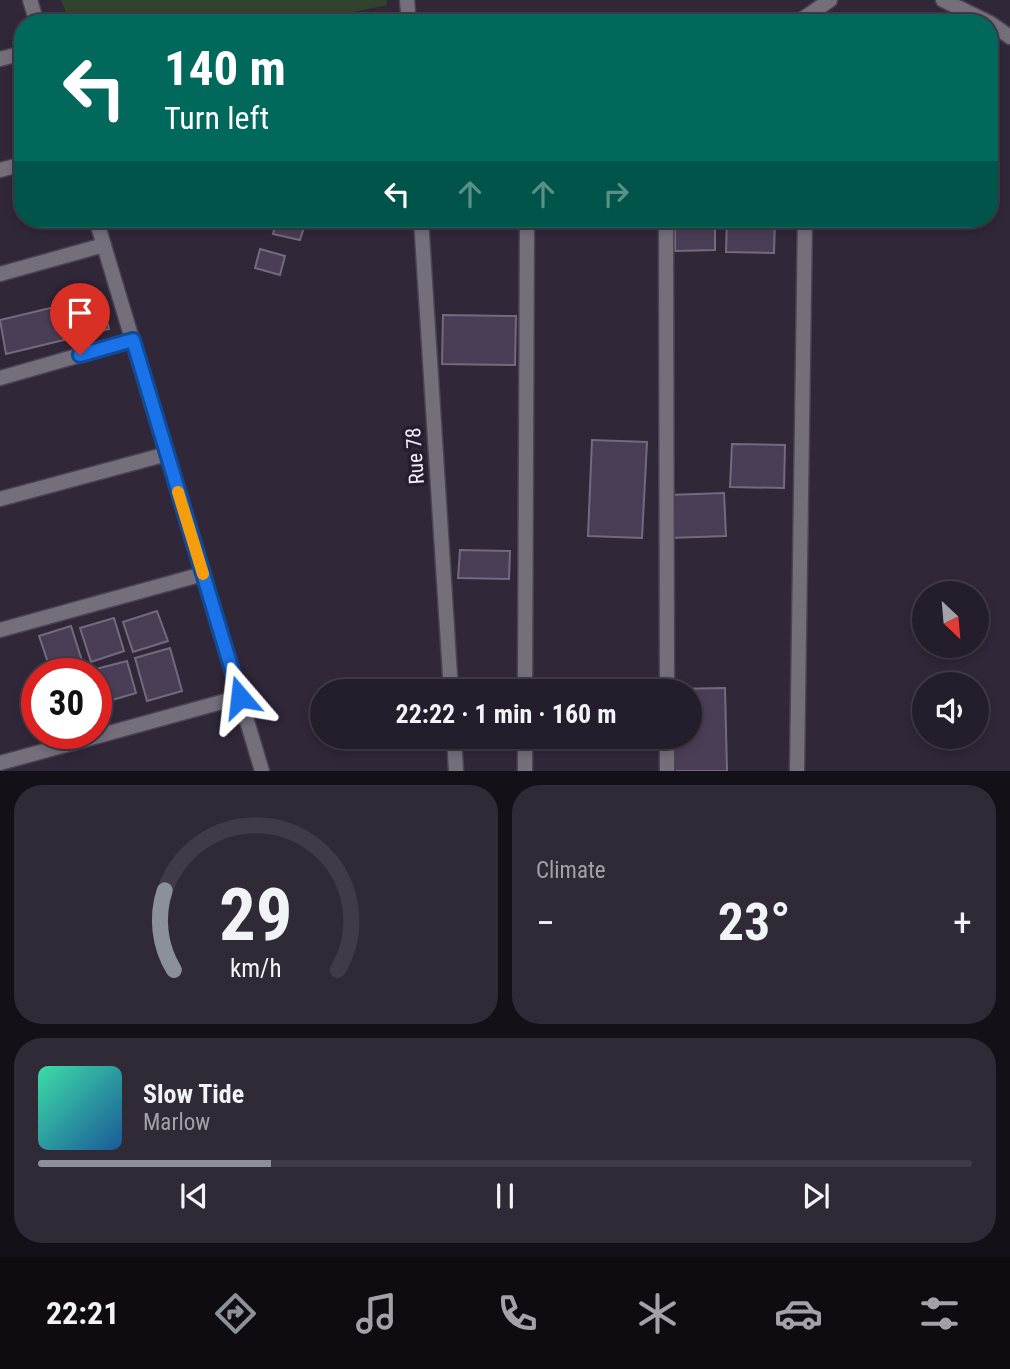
<!DOCTYPE html>
<meta charset="utf-8">
<style>
body{margin:0;font-family:"Roboto Condensed",sans-serif;background:#302a37;color:#f1f3f6;height:100vh;display:flex;flex-direction:column;font-size:26px;white-space:nowrap}
*{box-sizing:border-box;margin:0}
p{font-size:23px;color:#a3a2a9}
.icon{flex:none;width:38px;height:38px;fill:none;stroke:currentColor;stroke-width:2;stroke-linecap:round;stroke-linejoin:round}
.map{position:relative;height:771px;overflow:hidden}
.sheet{display:flex;flex-direction:column;gap:14px;padding:14px;background:#141018;flex:1}
.sheet>*{flex:none}
.banner{position:absolute;left:14px;top:14px;width:984px;height:214px;border-radius:28px;box-shadow:0 4px 10px #0003,0 0 0 2px #413b47;background:#00695c;color:#fff;overflow:hidden}
.needle{width:46px;rotate:154deg}
.controls{position:absolute;left:912px;top:581px;display:grid;gap:14px}
.controls a{display:grid;place-items:center;width:77px;height:77px;border-radius:50%;background:#241d2b;box-shadow:0 4px 10px #0003,0 0 0 2px #413b47;font-size:35px}
.speed{position:absolute;left:21px;top:658px;display:flex;gap:14px;font-size:35px;font-weight:700;text-align:center}
.speed>*{display:grid;place-content:center;width:91px;height:91px;border-radius:50%;background:#241d2b;box-shadow:0 4px 10px #0003,0 0 0 2px #413b47;line-height:1}
.speed .limit{border:10px solid #d22;background:#fff;color:#111}
.pin{position:absolute;display:grid;place-items:center;width:60px;height:60px;color:#fff;margin:-72px -30px;border-radius:50% 50% 50% 0;rotate:-45deg;box-shadow:0 0 7px #0007}
.pin .icon{rotate:45deg}
.me{position:absolute;width:77px;margin:-38px;rotate:343deg;stroke-linejoin:round;filter:drop-shadow(0 0 5px #0008)}
.turn{display:flex;align-items:center;gap:24px;height:147px;padding:0 35px;font-size:32px}
.turn .icon{width:91px;height:91px;stroke-width:2.5}
.turn b{display:block;font-size:49px;line-height:60px}
.lanes{display:flex;align-items:center;height:66px;padding:0 35px;background:#0003;justify-content:center;gap:35px;direction:ltr}
.lanes .off{opacity:.35}
.big{font-size:52px;font-weight:700;line-height:1.1}
.sheet .card{flex:1;display:flex;flex-direction:column;justify-content:center;gap:10px;min-width:0;padding:0 24px;border-radius:28px;background:#302a37}
.sheet .dial{align-items:center;gap:0}
.dial svg{height:182px;overflow:visible;fill:none;stroke:#413b47;stroke-width:7;stroke-linecap:round;text-anchor:middle}
.dial text{fill:#f1f3f6;stroke:none}
.song{display:flex;align-items:center;gap:21px}
.cover{width:84px;height:84px;border-radius:10px;background:linear-gradient(135deg,hsl(160 70% 55%),hsl(210 70% 35%))}
.played{height:7px;border-radius:4px;background:linear-gradient(90deg,#8c9099 25%,#413b47 25%)}
.keys{display:flex;justify-content:space-around;direction:ltr}
.heat{display:flex;justify-content:space-between;align-items:center;font-size:38px;direction:ltr}
.sheet .tiles{flex:1;display:grid;gap:14px;grid-template-columns:1fr 1fr}
.card:last-child{grid-column:span 2}
.trip{position:absolute;left:310px;top:679px;width:392px;height:70px;border-radius:35px;background:#241d2b;box-shadow:0 4px 10px #0003,0 0 0 2px #413b47;font-weight:700;line-height:70px;text-align:center}
.tabs{display:flex;height:112px;justify-content:space-around;align-items:center;background:#0e0c11;color:#a3a2a9}
.tabs .icon{width:49px;height:49px}
.tabs .on{color:#8c9099}
.tabs b{font-size:32px;color:#f1f3f6}
.map>svg:first-child{display:block}
.green{fill:#32432d}
.building{fill:#4a3e56;stroke:#746a7f;stroke-width:2}
.lines{fill:none;stroke-linecap:round;stroke-linejoin:round}
.street-casing{stroke:#4b4354;stroke-width:17}
.street{stroke:#756f7b;stroke-width:14}
.route-casing{stroke:#114b97;stroke-width:18}
.route{stroke:#1a73e8;stroke-width:12}
.slow{stroke:#f59e0b;stroke-width:12}
.labels{text-anchor:middle;dominant-baseline:central;stroke-width:7;stroke-linejoin:round;paint-order:stroke}
.street-label{font-size:21px;fill:#f2ecf8;stroke:#261d2f}
</style>
<div class="map">
<svg width="1010" height="771" viewBox="0 0 1010 771">
<rect width="100%" height="100%" fill="#302739"/>
<polygon class="green" points="61,0 387,0 387,5 302,23 70,23"/>
<g class="building">
<polygon points="277,219 305,224 300,240 273,234"/>
<polygon points="675,219 715,219 715,250 675,251"/>
<polygon points="727,219 775,219 774,253 726,252"/>
<polygon points="260,249 285,256 280,275 255,268"/>
<polygon points="101,296 109,329 6,354 0,320"/>
<polygon points="443,315 516,316 515,365 442,364"/>
<polygon points="592,440 647,442 642,538 588,536"/>
<polygon points="732,444 785,445 784,488 730,487"/>
<polygon points="724,493 726,536 670,538 668,495"/>
<polygon points="460,550 510,551 509,579 458,578"/>
<polygon points="157,611 168,641 133,652 123,622"/>
<polygon points="114,618 124,651 91,662 80,628"/>
<polygon points="71,626 83,664 52,674 39,636"/>
<polygon points="170,648 182,691 147,701 135,658"/>
<polygon points="127,661 136,693 102,703 96,684 96,674 93,674 92,670"/>
<polygon points="636,686 636,691 596,691 596,688"/>
<polygon points="725,688 727,771 672,771 672,737 690,737 690,691 671,691 671,689"/>
</g>
<g class="lines">
<defs>
<g id="street">
<polyline points="30,0 37,23"/>
<polyline points="407,0 409,23"/>
<polyline points="943,0 990,23 1010,37"/>
<polyline points="797,23 830,0"/>
<polyline points="0,59 23,53"/>
<polyline points="0,170 23,164"/>
<polyline points="96,219 262,771"/>
<polyline points="421,219 451,691"/>
<polyline points="666,219 667,691"/>
<polyline points="0,274 104,245"/>
<polyline points="0,378 133,340"/>
<polyline points="0,499 167,454"/>
<polyline points="0,630 203,574"/>
<polyline points="525,691 527,219"/>
<polyline points="454,737 456,771"/>
<polyline points="667,737 667,771"/>
<polyline points="0,763 240,697"/>
<polyline points="525,771 525,737"/>
<polyline points="797,771 805,219"/>
</g>
</defs>
<use href="#street" class="street-casing"/>
<use href="#street" class="street"/>
</g>
<g class="lines">
<defs>
<polyline id="route" points="80,355 133,340 240,697"/>
</defs>
<use href="#route" class="route-casing"/>
<use href="#route" class="route"/>
<polyline class="slow" points="178,492 203,574"/>
</g>
<g class="labels">
<g class="street-label">
<text transform="translate(415 456) rotate(-94)">Rue 78</text>
</g>
</g>
</svg>
<div class="controls">
<a><svg class="needle" viewBox="-14 -14 28 28"><path d="M0-13l5 13h-10z" fill="#e53935"/><path d="M0 13l5-13h-10z" fill="#a3a2a9"/></svg></a>
<a><svg class="icon" aria-label="sound" viewBox="0 0 24 24"><path d="M4 9h4l5-4v14l-5-4H4zM17 9q2 3 0 6"/></svg></a>
</div>
<div class="speed"><div class="limit">30</div></div>
<div class="pin" style="left:80px;top:355px;background:#d93025"><svg class="icon" aria-label="arrive" viewBox="0 0 24 24"><path d="M6 21V4h12l-3 4 3 4H6"/></svg></div>
<svg class="me" style="left:240px;top:697px" viewBox="-20 -20 40 40"><path d="M0-17L14 15 0 8-14 15z" fill="#1a73e8" stroke="#fff" stroke-width="4"/></svg>
<div class="trip">22:22 · 1 min · 160 m</div>
<div class="banner">
<div class="turn"><svg class="icon" aria-label="left" viewBox="0 0 24 24"><path d="M17 20v-9H6M10 6l-5 5 5 5"/></svg><div><b>140 m</b>Turn left</div></div>
<div class="lanes"><svg class="icon" aria-label="left" viewBox="0 0 24 24"><path d="M17 20v-9H6M10 6l-5 5 5 5"/></svg><svg class="icon off" aria-label="ahead" viewBox="0 0 24 24"><path d="M12 20V5M6 11l6-6 6 6"/></svg><svg class="icon off" aria-label="ahead" viewBox="0 0 24 24"><path d="M12 20V5M6 11l6-6 6 6"/></svg><svg class="icon off" aria-label="right" viewBox="0 0 24 24"><path d="M7 20v-9h11M14 6l5 5-5 5"/></svg></div>
</div>
</div>
<section class="sheet">
<div class="tiles">
<div class="card dial"><svg viewBox="0 0 100 80">
<path d="M14 69A42 42 0 1 1 86 69"/>
<path d="M14 69A42 42 0 0 1 10 34" stroke="#8c9099"/>
<text x="50" y="56" font-size="32" font-weight="700">29</text>
<text x="50" y="72" font-size="11">km/h</text>
</svg></div>
<div class="card"><p>Climate</p>
<div class="heat"><a>−</a><b class="big">23°</b><a>+</a></div>
</div>
<div class="card">
<div class="song"><i class="cover"></i><div><b>Slow Tide</b><p>Marlow</p></div></div>
<div class="played"></div>
<div class="keys"><svg class="icon" aria-label="previous" viewBox="0 0 24 24"><path d="M18 5L8 12l10 7zM5 5v14"/></svg><svg class="icon" aria-label="pause" viewBox="0 0 24 24"><path d="M8 5v14M16 5v14"/></svg><svg class="icon" aria-label="next" viewBox="0 0 24 24"><path d="M6 5l10 7-10 7zM19 5v14"/></svg></div>
</div>
</div>
</section>
<nav class="tabs">
<b>22:21</b>
<svg class="icon on" aria-label="directions" viewBox="0 0 24 24"><path d="M12 3l9 9-9 9-9-9zM9 14v-3h6M13 9l2 2-2 2"/></svg>
<svg class="icon" aria-label="music" viewBox="0 0 24 24"><path d="M9 18V5l10-2v13"/><circle cx="6" cy="18" r="3"/><circle cx="16" cy="16" r="3"/></svg>
<svg class="icon" aria-label="phone" viewBox="0 0 24 24"><path d="M5 4h4l2 5-3 2q2 4 5 5l2-3 5 2v4C11 20 4 13 5 4z"/></svg>
<svg class="icon" aria-label="climate" viewBox="0 0 24 24"><path d="M12 3v18M4 7l16 10M4 17L20 7"/></svg>
<svg class="icon" aria-label="car" viewBox="0 0 24 24"><path d="M5 17H2v-5l4-1 3-4h7l3 4 3 1v5h-3M9 17h6M6 11h13"/><circle cx="7" cy="17" r="2"/><circle cx="17" cy="17" r="2"/></svg>
<svg class="icon" aria-label="filters" viewBox="0 0 24 24"><path d="M4 7h16M4 17h16"/><circle cx="9" cy="7" r="2"/><circle cx="15" cy="17" r="2"/></svg>
</nav>
